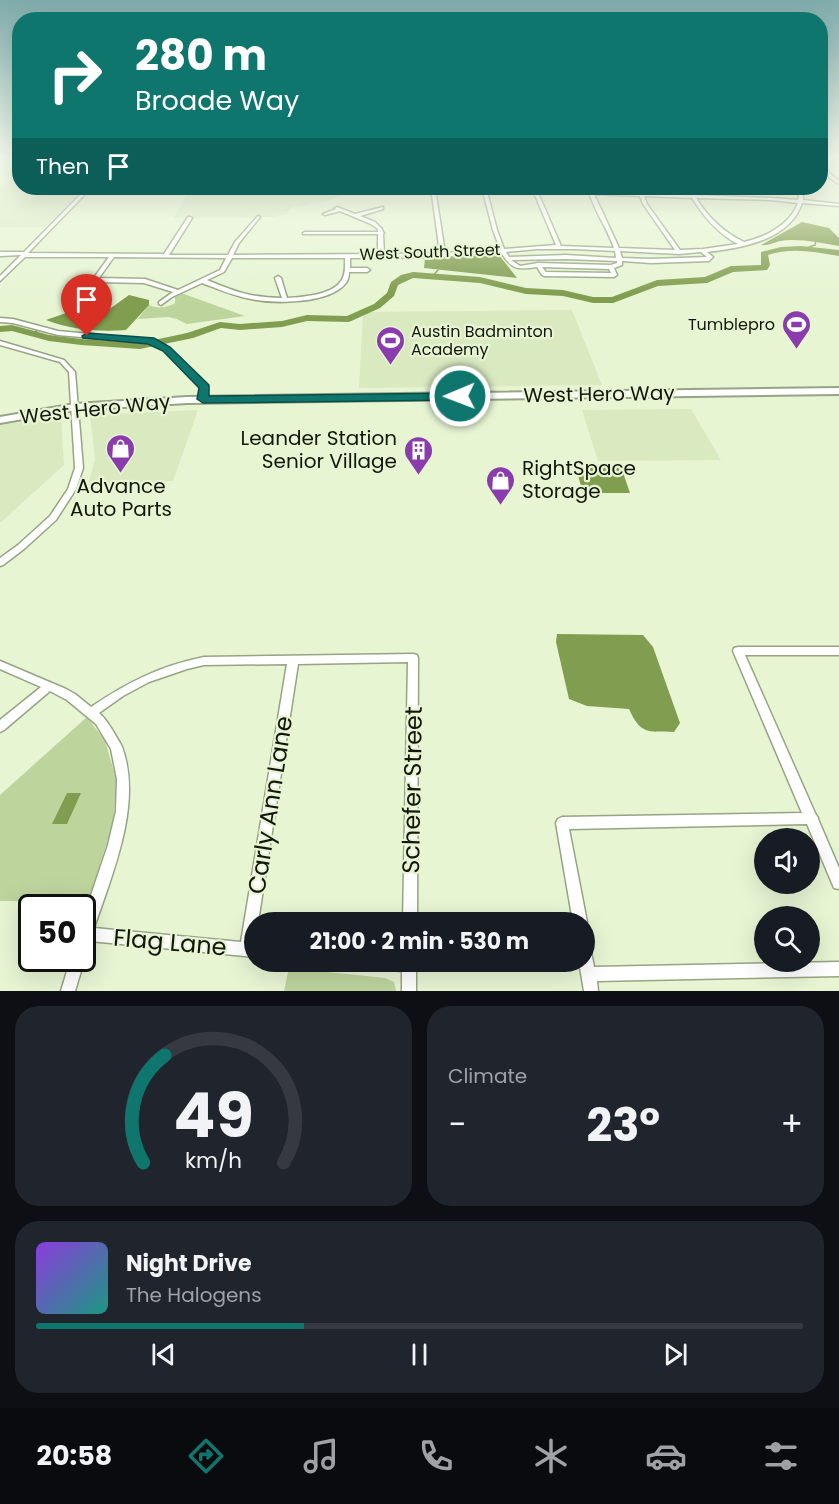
<!DOCTYPE html>
<meta charset="utf-8">
<style>
body{margin:0;font-family:Poppins,sans-serif;background:#20242c;color:#f1f3f6;height:100vh;display:flex;flex-direction:column;font-size:22px;white-space:nowrap}
*{box-sizing:border-box;margin:0}
p{font-size:20px;color:#9ea1a6}
.icon{flex:none;width:33px;height:33px;fill:none;stroke:currentColor;stroke-width:2;stroke-linecap:round;stroke-linejoin:round}
.map{position:relative;height:991px;overflow:hidden}
.panel{display:flex;flex-direction:column;gap:15px;padding:15px;background:#0d0f14;flex:1}
.panel>*{flex:none}
.top-card{position:absolute;left:12px;top:12px;width:816px;height:183px;border-radius:24px;box-shadow:0 6px 24px #0002;background:#0f766e;color:#fff;overflow:hidden}
.controls{position:absolute;left:754px;top:828px;display:grid;gap:12px}
.controls a{display:grid;place-items:center;width:66px;height:66px;border-radius:50%;background:#171b24;box-shadow:0 6px 24px #0002;font-size:30px}
.speed{position:absolute;left:18px;top:894px;display:flex;gap:12px;font-size:30px;font-weight:700;text-align:center}
.speed>*{display:grid;place-content:center;width:78px;height:78px;border-radius:50%;background:#171b24;box-shadow:0 6px 24px #0002;line-height:1}
.speed .limit{border:3px solid #111;border-radius:9px;background:#fff;color:#111}
.pin{position:absolute;display:grid;place-items:center;width:51px;height:51px;color:#fff;margin:-62px -26px;border-radius:50% 50% 50% 0;rotate:-45deg;box-shadow:0 0 6px #0007}
.pin .icon{rotate:45deg}
.me{position:absolute;width:66px;margin:-33px;rotate:269deg;stroke-linejoin:round;filter:drop-shadow(0 0 4px #0008)}
.turn{display:flex;align-items:center;gap:21px;height:126px;padding:0 24px;font-size:27px}
.turn .icon{width:78px;height:78px;stroke-width:2.5}
.turn b{display:block;font-size:42px;line-height:51px}
.then{display:flex;align-items:center;height:57px;padding:0 24px;background:#0003;gap:12px;font-size:22px}
.big{font-size:45px;font-weight:700;line-height:1.1}
.panel .tile{flex:1;display:flex;flex-direction:column;justify-content:center;gap:9px;min-width:0;padding:0 21px;border-radius:24px;background:#20242c}
.panel .dial{align-items:center;gap:0}
.dial svg{height:156px;overflow:visible;fill:none;stroke:#363941;stroke-width:7;stroke-linecap:round;text-anchor:middle}
.dial text{fill:#f1f3f6;stroke:none}
.song{display:flex;align-items:center;gap:18px}
.cover{width:72px;height:72px;border-radius:9px;background:linear-gradient(135deg,hsl(270 70% 55%),hsl(170 70% 35%))}
.played{height:6px;border-radius:3px;background:linear-gradient(90deg,#0f766e 35%,#363941 35%)}
.keys{display:flex;justify-content:space-around;direction:ltr}
.heat{display:flex;justify-content:space-between;align-items:center;font-size:33px;direction:ltr}
.panel .tiles{flex:1;display:grid;gap:15px;grid-template-columns:1fr 1fr}
.tile:last-child{grid-column:span 2}
.trip{position:absolute;left:244px;top:912px;width:351px;height:60px;border-radius:30px;background:#171b24;box-shadow:0 6px 24px #0002;font-weight:700;line-height:60px;text-align:center}
.menu{display:flex;height:96px;justify-content:space-around;align-items:center;background:#090b0e;color:#9ea1a6}
.menu .icon{width:42px;height:42px}
.menu .active{color:#0f766e}
.menu b{font-size:27px;color:#f1f3f6}
.map>svg:first-child{display:block}
.built{fill:#d9eac1}
.green{fill:#bed49d}
.water{fill:#819d4f}
.lines{fill:none;stroke-linecap:round;stroke-linejoin:round}
.stream{stroke:#819d4f;stroke-width:1.5}
.river{fill:#819d4f;fill-rule:evenodd}
.minor-casing{stroke:#97a484;stroke-width:3}
.major-casing{stroke:#97a484;stroke-width:4}
.minor{fill:#fff;fill-rule:evenodd}
.major{fill:#fff;fill-rule:evenodd}
.route{fill:#0f766e;stroke:#0a4d48;stroke-width:1.5}
.labels{text-anchor:middle;dominant-baseline:central;stroke-width:4.5;stroke-linejoin:round;paint-order:stroke}
.far-street-label{font-size:16px;fill:#13170b;stroke:#e7f5d3}
.far-poi-label{font-size:16px;fill:#13170b;stroke:#e7f5d3;text-anchor:end}
.street-label{font-size:20px;fill:#13170b;stroke:#e7f5d3}
.poi-label{font-size:20px;fill:#13170b;stroke:#e7f5d3;text-anchor:end}
.near-street-label{font-size:24px;fill:#13170b;stroke:#e7f5d3}
</style>
<div class="map">
<svg width="839" height="991" viewBox="0 0 839 991">
<rect width="100%" height="100%" fill="#e7f5d3"/>
<g class="built">
<polygon points="19,172 20,188 85,188 45,227 0,227 0,189"/>
<polygon points="190,188 350,188 352,189 352,192 326,201 290,208 286,214 275,217 174,218"/>
<polygon points="572,310 602,385 359,388 363,312"/>
<polygon points="691,409 721,460 598,461 582,410"/>
<polygon points="198,410 173,481 88,485 95,459 90,415"/>
<polygon points="61,416 64,465 0,523 0,425"/>
</g>
<g class="green">
<path d="M182,294H184L245,316L187,324L177,319L168,317L138,319L149,305C157,309 167,308 175,303V297Z"/>
<polygon points="87,717 105,741 117,782 113,823 88,902 0,901 0,795"/>
<polygon points="289,968 385,978 394,982 396,991 284,991"/>
</g>
<g class="water">
<path d="M802,222L829,228L839,238V246C820,243 799,238 780,241C772,243 768,246 761,245Z"/>
<polygon points="499,255 517,278 424,268 425,258"/>
<path d="M129,295L149,300V305L126,330C99,332 72,330 46,320L66,313L88,309L104,313Z"/>
<polygon points="620,464 630,493 583,493 575,465"/>
<path d="M557,634L643,635L653,647L680,723L674,732C647,731 641,735 629,709L587,706L569,699L556,642Z"/>
<polygon points="67,793 81,793 67,824 52,824"/>
</g>
<g class="lines">
<g class="stream">
<polyline points="801,250 815,245 816,241"/>
<polyline points="432,277 438,270"/>
<polyline points="32,333 37,331"/>
</g>
<path class="river" d="M801,246L839,250V256C816,252 791,247 768,255L770,265L767,270L733,272L707,283L658,286L613,303H593L563,296L526,294L480,283L413,278L398,285L394,296L380,308L349,322L307,321L282,327L240,330L221,328L193,338L140,349L81,345L49,341L12,331L0,332V326L12,325L49,335L81,339L140,343L187,333L220,322L240,324L282,321L307,315L347,316L374,304L387,293L391,282L401,275L413,272L480,277L526,288L563,290L593,297H612L657,280L705,277L731,266L761,265V252L781,247Z"/>
<defs>
<g id="minor">
<polygon points="826,170 828,170 830,174 839,181 839,184 827,176"/>
<path d="M87,188H91L28,253L164,254L188,217H190L192,218L169,255H228L235,242L258,216L260,217L239,243L233,255L378,254V234H303V233L305,232H378V229L371,224L340,211L325,215L323,214L336,209L335,208L337,207L355,214L383,207V209L360,216L375,222L382,229L383,232L384,233L383,234L384,254L440,253L431,188H435L445,253L500,249L493,230L482,188H486L497,230L504,249L556,245L532,188H536L561,246L614,248C607,227 592,208 588,188H592L593,192L639,193L637,188H641L643,193L690,195L687,188H691L695,195L771,198L798,200L799,196L791,188H795L803,196V200L839,204V206L802,203C789,241 741,248 707,252L713,257L709,261L651,263L622,261V265L614,268L617,275L614,277L544,276L542,275L537,267C517,270 511,269 501,252L443,257L350,258V268H367L370,270L367,272H349C349,276 348,281 345,284C328,304 274,304 251,299C234,296 218,289 202,283L172,297L161,305L159,304V302L173,292L144,283L97,282L79,306L77,307L74,305L109,257H25L0,281V276L21,255L0,256V252H24ZM594,194L640,196L643,204L675,250L619,248ZM644,196L692,198C704,217 718,234 738,244L703,249L680,250L647,204ZM696,198L771,200L798,203C790,225 766,237 744,242C723,232 708,217 696,198ZM537,249H574L615,251L616,258L566,255L509,257L506,252ZM620,251L679,254L701,252L707,257L651,259L622,258ZM114,257L226,258L220,270L178,290L145,279L99,278ZM232,258H345C345,265 346,274 341,281C332,295 302,297 287,298L281,278L278,276L275,278L282,298C252,298 233,291 207,280L224,272ZM566,259L617,261V263L611,265L538,263L520,266L511,260ZM542,267L609,269L611,273L546,272Z"/>
<polygon points="0,318 13,319 58,331 153,340 169,348 208,387 207,399 205,400 201,400 199,399 202,387 165,350 150,343 58,335 13,323 0,322"/>
<polygon points="0,341 64,360 75,372 83,468 76,489 56,520 24,549 3,565 0,566 0,558 18,545 50,516 68,489 75,468 69,372 60,362 0,345"/>
<polygon points="738,647 839,647 839,655 745,655 815,813 818,818 818,819 839,868 839,889 834,888 807,824 569,829 587,922 585,927 585,922 573,922 556,823 558,819 562,817 802,813 733,651 734,648"/>
<path d="M413,654L417,655L418,658L417,922H403L408,662L298,664L258,922H255V957L90,941L87,948L82,950V922L108,845L116,811L117,779L111,749L96,724L67,700L50,691L4,730L0,732V720L41,687L0,669V661L66,689L75,694L91,707C128,682 160,666 204,657ZM287,664L241,942L94,928C112,875 143,803 122,747C120,742 116,737 113,731C109,725 105,718 99,713L123,696L149,682L187,669L204,665Z"/>
<polygon points="585,945 590,947 594,967 839,962 839,976 597,981 598,991 584,991 579,962 585,962"/>
<polygon points="82,953 85,958 75,991 61,991 71,958 82,958"/>
<polygon points="369,962 416,962 416,991 402,991 402,971 376,969 371,967"/>
</g>
<polygon id="major" points="839,388 839,394 187,403 75,410 0,423 0,417 75,404 187,397"/>
</defs>
<use href="#minor" class="minor-casing"/>
<use href="#major" class="major-casing"/>
<use href="#minor" class="minor"/>
<use href="#major" class="major"/>
</g>
<linearGradient id="sky" x2="0" y2="1"><stop stop-color="#7fabab"/><stop offset="0.53" stop-color="#f4faeb"/><stop offset="1" stop-color="#f4faeb" stop-opacity="0"/></linearGradient>
<rect width="839" height="296" fill="url(#sky)"/>
<polygon class="route" points="87,333 154,338 170,347 209,385 209,396 460,393 466,396 460,400 203,403 197,399 199,388 163,351 148,344 83,338 82,336"/>
<defs>
<symbol id="stadium-pin" viewBox="-11 -11 22 30"><path d="M0 17L-7.5 6A9.5 9.5 0 1 1 7.5 6Z" fill="#8b3cac" stroke="#e7f5d3"/><path d="M0-5a6.5 5 0 1 0 0 10a6.5 5 0 1 0 0-10ZM-3.5-1.8h7v3.6h-7Z" fill="#fff"/></symbol>
<symbol id="shop-pin" viewBox="-11 -11 22 30"><path d="M0 17L-7.5 6A9.5 9.5 0 1 1 7.5 6Z" fill="#8b3cac" stroke="#e7f5d3"/><path d="M-5-2.5h2.3a2.7 3.5 0 0 1 5.4 0H5L5.5 6h-11ZM-1.5-2.5h3a1.5 2.3 0 0 0-3 0Z" fill="#fff"/></symbol>
<symbol id="building-pin" viewBox="-11 -11 22 30"><path d="M0 17L-7.5 6A9.5 9.5 0 1 1 7.5 6Z" fill="#8b3cac" stroke="#e7f5d3"/><path d="M-4-6H4V6H1V3H-1V6H-4ZM-2.5-4.3h1.7v1.8h-1.7ZM.8-4.3h1.7v1.8H.8ZM-2.5-1h1.7V.8h-1.7ZM.8-1h1.7V.8H.8Z" fill="#fff"/></symbol>
</defs>
<g fill-rule="evenodd">
<use href="#stadium-pin" x="780" y="308" width="33" height="45"/>
<use href="#stadium-pin" x="374" y="324" width="33" height="45"/>
<use href="#shop-pin" x="104" y="432" width="33" height="45"/>
<use href="#building-pin" x="402" y="434" width="33" height="45"/>
<use href="#shop-pin" x="484" y="464" width="33" height="45"/>
</g>
<g class="labels">
<g class="far-street-label">
<text transform="translate(430 252) rotate(-2)">West South Street</text>
</g>
<g class="far-poi-label">
<text x="775" y="324">Tumblepro</text>
<text x="411" y="331" text-anchor="start">Austin Badminton<tspan x="411" dy="18">Academy</tspan></text>
</g>
<g class="street-label">
<text transform="translate(599 394) rotate(-1)">West Hero Way</text>
<text transform="translate(95 409) rotate(-6)">West Hero Way</text>
</g>
<g class="poi-label">
<text x="397" y="438">Leander Station<tspan x="397" dy="23">Senior Village</tspan></text>
<text x="522" y="468" text-anchor="start">RightSpace<tspan x="522" dy="23">Storage</tspan></text>
<text x="121" y="486" text-anchor="middle">Advance<tspan x="121" dy="23">Auto Parts</tspan></text>
</g>
<g class="near-street-label">
<text transform="translate(412 790) rotate(-89)">Schefer Street</text>
<text transform="translate(270 805) rotate(-81)">Carly Ann Lane</text>
<text transform="translate(170 942) rotate(5)">Flag Lane</text>
</g>
</g>
</svg>
<div class="controls">
<a><svg class="icon" aria-label="sound" viewBox="0 0 24 24"><path d="M4 9h4l5-4v14l-5-4H4zM17 9q2 3 0 6"/></svg></a>
<a><svg class="icon" aria-label="search" viewBox="0 0 24 24"><circle cx="10" cy="10" r="6"/><path d="M15 15l6 6"/></svg></a>
</div>
<div class="speed"><div class="limit">50</div></div>
<div class="pin" style="left:87px;top:336px;background:#d93025"><svg class="icon" aria-label="arrive" viewBox="0 0 24 24"><path d="M6 21V4h12l-3 4 3 4H6"/></svg></div>
<svg class="me" style="left:460px;top:396px" viewBox="-20 -20 40 40"><circle r="17" fill="#0f766e" stroke="#fff" stroke-width="3"/><path d="M0-11L8 9 0 5-8 9z" fill="#fff"/></svg>
<div class="trip">21:00 · 2 min · 530 m</div>
<div class="top-card">
<div class="turn"><svg class="icon" aria-label="right" viewBox="0 0 24 24"><path d="M7 20v-9h11M14 6l5 5-5 5"/></svg><div><b>280 m</b>Broade Way</div></div>
<div class="then">Then<svg class="icon" aria-label="arrive" viewBox="0 0 24 24"><path d="M6 21V4h12l-3 4 3 4H6"/></svg></div>
</div>
</div>
<section class="panel">
<div class="tiles">
<div class="tile dial"><svg viewBox="0 0 100 80">
<path d="M14 69A42 42 0 1 1 86 69"/>
<path d="M14 69A42 42 0 0 1 25 14" stroke="#0f766e"/>
<text x="50" y="56" font-size="32" font-weight="700">49</text>
<text x="50" y="72" font-size="11">km/h</text>
</svg></div>
<div class="tile"><p>Climate</p>
<div class="heat"><a>−</a><b class="big">23°</b><a>+</a></div>
</div>
<div class="tile">
<div class="song"><i class="cover"></i><div><b>Night Drive</b><p>The Halogens</p></div></div>
<div class="played"></div>
<div class="keys"><svg class="icon" aria-label="previous" viewBox="0 0 24 24"><path d="M18 5L8 12l10 7zM5 5v14"/></svg><svg class="icon" aria-label="pause" viewBox="0 0 24 24"><path d="M8 5v14M16 5v14"/></svg><svg class="icon" aria-label="next" viewBox="0 0 24 24"><path d="M6 5l10 7-10 7zM19 5v14"/></svg></div>
</div>
</div>
</section>
<nav class="menu">
<b>20:58</b>
<svg class="icon active" aria-label="directions" viewBox="0 0 24 24"><path d="M12 3l9 9-9 9-9-9zM9 14v-3h6M13 9l2 2-2 2"/></svg>
<svg class="icon" aria-label="music" viewBox="0 0 24 24"><path d="M9 18V5l10-2v13"/><circle cx="6" cy="18" r="3"/><circle cx="16" cy="16" r="3"/></svg>
<svg class="icon" aria-label="phone" viewBox="0 0 24 24"><path d="M5 4h4l2 5-3 2q2 4 5 5l2-3 5 2v4C11 20 4 13 5 4z"/></svg>
<svg class="icon" aria-label="climate" viewBox="0 0 24 24"><path d="M12 3v18M4 7l16 10M4 17L20 7"/></svg>
<svg class="icon" aria-label="car" viewBox="0 0 24 24"><path d="M5 17H2v-5l4-1 3-4h7l3 4 3 1v5h-3M9 17h6M6 11h13"/><circle cx="7" cy="17" r="2"/><circle cx="17" cy="17" r="2"/></svg>
<svg class="icon" aria-label="filters" viewBox="0 0 24 24"><path d="M4 7h16M4 17h16"/><circle cx="9" cy="7" r="2"/><circle cx="15" cy="17" r="2"/></svg>
</nav>
